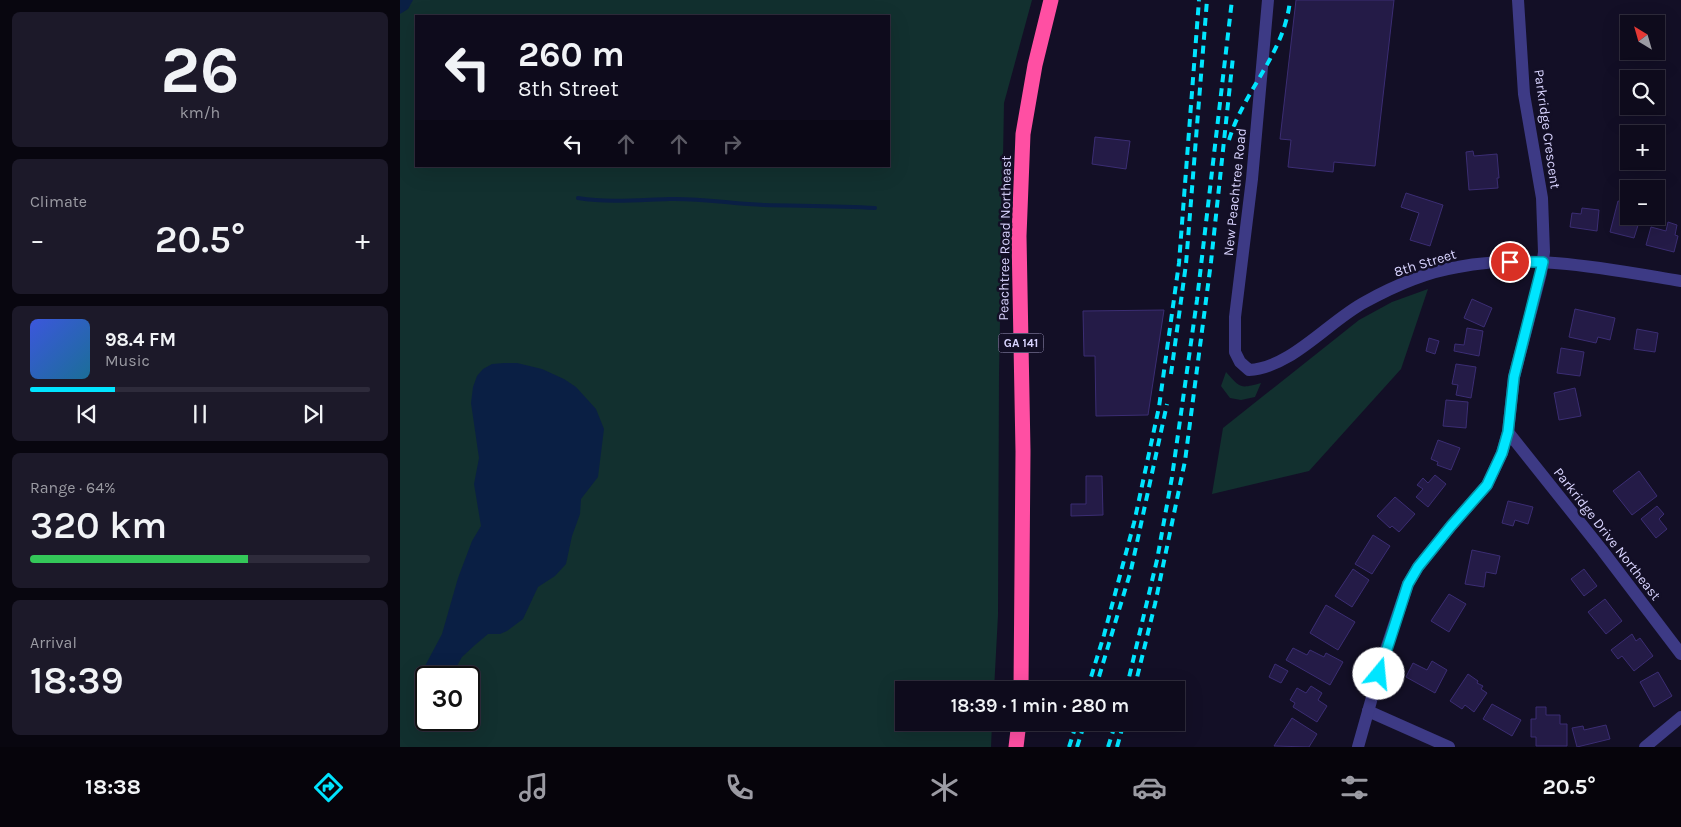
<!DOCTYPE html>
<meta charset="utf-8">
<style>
body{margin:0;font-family:Karla,sans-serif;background:#1c1929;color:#f1f3f6;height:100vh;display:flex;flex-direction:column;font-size:19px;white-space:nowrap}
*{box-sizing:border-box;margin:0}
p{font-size:16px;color:#9b9ba3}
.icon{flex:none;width:28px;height:28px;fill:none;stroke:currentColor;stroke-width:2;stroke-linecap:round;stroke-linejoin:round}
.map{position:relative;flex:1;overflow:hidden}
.sheet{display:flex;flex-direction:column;gap:12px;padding:12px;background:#08060f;width:400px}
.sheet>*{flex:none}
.hud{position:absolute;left:15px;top:15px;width:475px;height:152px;border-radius:0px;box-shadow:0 5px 20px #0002,0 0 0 1px #2e2b3b;background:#0e0b1c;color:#f1f3f6;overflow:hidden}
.needle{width:32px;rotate:323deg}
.buttons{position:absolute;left:1220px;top:15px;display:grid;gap:10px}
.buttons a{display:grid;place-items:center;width:45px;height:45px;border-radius:0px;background:#0e0b1c;box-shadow:0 5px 20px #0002,0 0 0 1px #2e2b3b;font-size:25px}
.speed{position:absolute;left:15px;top:666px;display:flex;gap:10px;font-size:25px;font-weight:700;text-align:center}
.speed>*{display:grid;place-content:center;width:65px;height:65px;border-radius:50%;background:#0e0b1c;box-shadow:0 5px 20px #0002,0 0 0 1px #2e2b3b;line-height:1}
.speed .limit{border:2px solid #111;border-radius:8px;background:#fff;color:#111}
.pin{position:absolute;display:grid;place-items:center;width:42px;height:42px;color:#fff;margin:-21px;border:2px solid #fff;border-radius:50%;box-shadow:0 1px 5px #0007}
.me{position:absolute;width:55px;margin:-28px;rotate:17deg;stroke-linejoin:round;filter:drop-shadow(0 0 4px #0008)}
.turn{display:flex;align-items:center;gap:18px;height:105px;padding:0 20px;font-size:22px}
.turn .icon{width:65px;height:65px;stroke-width:2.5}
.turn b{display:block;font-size:35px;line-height:42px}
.lanes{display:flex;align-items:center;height:48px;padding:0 20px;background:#0003;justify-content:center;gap:25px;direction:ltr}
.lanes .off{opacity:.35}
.big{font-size:38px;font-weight:600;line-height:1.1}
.sheet .widget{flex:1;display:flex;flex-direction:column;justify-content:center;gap:8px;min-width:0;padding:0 18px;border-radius:8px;background:#1c1929}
.sheet .dial{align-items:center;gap:0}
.dial b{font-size:65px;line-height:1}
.song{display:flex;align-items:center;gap:15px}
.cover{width:60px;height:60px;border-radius:8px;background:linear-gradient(135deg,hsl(230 70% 55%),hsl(200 70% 35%))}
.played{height:5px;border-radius:2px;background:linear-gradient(90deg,#00e5ff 25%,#2e2b3b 25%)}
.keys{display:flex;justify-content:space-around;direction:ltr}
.heat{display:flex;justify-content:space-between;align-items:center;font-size:28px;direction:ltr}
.charge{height:8px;border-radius:4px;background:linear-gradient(90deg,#34c759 64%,#2e2b3b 0)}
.trip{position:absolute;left:495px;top:681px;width:290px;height:50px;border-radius:0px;background:#0e0b1c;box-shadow:0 5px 20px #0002,0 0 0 1px #2e2b3b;font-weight:600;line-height:50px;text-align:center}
.tabs{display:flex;height:80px;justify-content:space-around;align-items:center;background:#06040b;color:#9b9ba3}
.tabs .icon{width:35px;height:35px}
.tabs .selected{color:#00e5ff}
.tabs b{font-size:22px;color:#f1f3f6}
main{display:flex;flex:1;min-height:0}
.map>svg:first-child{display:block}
.green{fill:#12302f;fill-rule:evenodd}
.water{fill:#0a1f44}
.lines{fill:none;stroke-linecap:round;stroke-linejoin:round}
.stream{stroke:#0a1f44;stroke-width:4}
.building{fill:#241b47;stroke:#3b2d73}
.minor{stroke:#3d3a85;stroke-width:12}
.highway{stroke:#ff4fa3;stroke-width:15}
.rail{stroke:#00e5ff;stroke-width:4;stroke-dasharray:8 6;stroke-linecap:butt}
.route-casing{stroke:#0095a6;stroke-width:12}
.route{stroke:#00e5ff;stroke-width:9}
.labels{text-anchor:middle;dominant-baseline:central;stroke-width:5;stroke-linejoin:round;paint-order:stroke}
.shield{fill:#130f26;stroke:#9e99be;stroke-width:1}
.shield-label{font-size:12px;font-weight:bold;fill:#d9d4ff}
.street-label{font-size:14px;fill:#d9d4ff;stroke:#130f26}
</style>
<main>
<section class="sheet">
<div class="widget dial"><b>26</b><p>km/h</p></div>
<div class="widget"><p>Climate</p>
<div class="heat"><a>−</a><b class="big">20.5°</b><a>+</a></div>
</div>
<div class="widget">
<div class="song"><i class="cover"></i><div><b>98.4 FM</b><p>Music</p></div></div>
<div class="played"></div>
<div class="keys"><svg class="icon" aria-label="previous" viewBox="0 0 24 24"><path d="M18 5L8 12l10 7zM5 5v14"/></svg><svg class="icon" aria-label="pause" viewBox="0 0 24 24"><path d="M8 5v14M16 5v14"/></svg><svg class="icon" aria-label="next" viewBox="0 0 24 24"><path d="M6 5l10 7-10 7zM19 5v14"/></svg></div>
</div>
<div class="widget"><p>Range · 64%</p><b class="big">320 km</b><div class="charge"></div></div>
<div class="widget"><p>Arrival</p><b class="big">18:39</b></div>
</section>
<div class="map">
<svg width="1281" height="747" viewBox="0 0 1281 747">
<rect width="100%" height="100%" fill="#130f26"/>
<g class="green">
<path d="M0,0H632L604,103L599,375L598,615L594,690H504V722L592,723L591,747H0ZM16,16H489V166H16ZM26,678H69V720H26Z"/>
<polygon points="1028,289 1001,369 909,471 812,494 823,428 959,320 992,302"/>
<path d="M826,372C840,388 840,389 861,383L855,397L841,400L830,398L821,386Z"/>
</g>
<g class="water">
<polygon points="0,0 13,0 8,9 0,14"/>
<polygon points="104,363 117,363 142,369 164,379 176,387 196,409 204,429 198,477 181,499 180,514 172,536 166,564 155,576 138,587 123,619 107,631 100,634 88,634 75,645 62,657 53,673 53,677 26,678 26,697 17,691 17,681 42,634 58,578 72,541 81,526 74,484 79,458 71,403 73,387 77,376 83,369 92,364"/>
</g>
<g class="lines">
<path class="stream" d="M178,198C209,203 238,200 269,199C301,198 333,204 364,205C401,206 438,206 475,208"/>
</g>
<g class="building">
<polygon points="896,0 994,0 975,166 934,162 933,172 888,167 891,140 880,139"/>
<polygon points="695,137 730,141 726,169 692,164"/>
<polygon points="1073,151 1074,156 1097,154 1099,178 1097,178 1098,188 1069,190 1066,152"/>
<polygon points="1006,193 1043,205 1030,246 1010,240 1019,213 1001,207"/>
<polygon points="1218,201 1226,203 1224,211 1229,212 1229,216 1234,216 1233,221 1239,222 1234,238 1210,232"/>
<polygon points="1182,208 1199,210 1197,231 1170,227 1172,213 1181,214"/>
<polygon points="1268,222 1277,225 1275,235 1278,236 1274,252 1246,245 1251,227 1266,231"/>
<polygon points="1072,299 1092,308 1084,327 1064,318"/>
<polygon points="1175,309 1215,318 1210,340 1198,337 1196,343 1169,337"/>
<polygon points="764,310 748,415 696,416 695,356 684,356 683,311"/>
<polygon points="1067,328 1083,331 1079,356 1054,351 1055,344 1064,345"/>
<polygon points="1237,329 1258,333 1255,352 1234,349"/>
<polygon points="1029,338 1039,341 1035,354 1026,351"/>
<polygon points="1161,348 1184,352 1180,376 1157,373"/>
<polygon points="1056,364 1076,367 1071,398 1056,395 1058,385 1052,384"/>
<polygon points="1175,388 1181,416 1159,420 1154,393"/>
<polygon points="1046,400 1068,402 1066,428 1043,426"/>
<polygon points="1038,440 1060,448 1051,470 1037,465 1038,462 1031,459"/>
<polygon points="1239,471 1257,496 1232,515 1213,491"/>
<polygon points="1035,475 1046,484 1028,507 1016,497 1023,489 1017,485 1023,478 1028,483"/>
<polygon points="686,476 702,476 703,515 671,516 671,504 686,504"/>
<polygon points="995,497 1015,514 999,532 992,526 990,528 977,516"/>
<polygon points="1108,501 1133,507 1128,524 1115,520 1113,526 1102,523"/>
<polygon points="1257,506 1264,514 1259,519 1267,529 1256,538 1241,519"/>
<polygon points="973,535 990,546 972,574 955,564"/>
<polygon points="1072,550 1100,556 1096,574 1086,572 1084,587 1065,584"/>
<polygon points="953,569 969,580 952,607 935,596"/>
<polygon points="1184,569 1197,586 1184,596 1171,579"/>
<polygon points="1049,594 1066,604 1049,632 1031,621"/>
<polygon points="1205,599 1222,621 1206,634 1188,612"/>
<polygon points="926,605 955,622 938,650 910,633"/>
<polygon points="1232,634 1236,641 1240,638 1253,656 1234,671 1222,656 1218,659 1211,650"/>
<polygon points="893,648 907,655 910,650 924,657 926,653 943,662 930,685 886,660"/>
<polygon points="1032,661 1047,670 1035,693 1006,677 1013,663 1027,670"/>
<polygon points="875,664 888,671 881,683 869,677"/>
<polygon points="1258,672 1272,696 1254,707 1240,682"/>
<polygon points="1068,674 1078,681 1077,683 1083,686 1081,689 1087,693 1074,712 1065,705 1062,709 1050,701"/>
<polygon points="911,686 922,693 918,700 927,706 917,722 893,707 895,703 890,700 897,688 906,693"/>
<polygon points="1092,704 1121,720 1112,736 1083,719"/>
<polygon points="1136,707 1146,707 1146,715 1160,715 1160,724 1167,724 1167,746 1136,746 1136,737 1131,737 1131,719 1136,719"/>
<polygon points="892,718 917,734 909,747 874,746"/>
<polygon points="1206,725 1210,739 1177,747 1172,728 1183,726 1184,730"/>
</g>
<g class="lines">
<g class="minor">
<path d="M868,0L852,179L835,317V352L840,362L849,370C891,368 929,321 965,302C994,286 1026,272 1058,267C1132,253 1208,269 1281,281"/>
<polyline points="1108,432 1202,550 1281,654"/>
<polyline points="968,711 1049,747"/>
<polyline points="958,747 984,655 1008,584 1018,567 1051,526 1087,485 1102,453 1108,432 1114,377 1141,273 1144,252 1142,198 1124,94 1118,0"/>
<polyline points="1245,747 1281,717"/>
</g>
<g class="highway">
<polyline points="621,690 623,451 619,236 623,134 635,65 651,0"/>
<polyline points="616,747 619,722"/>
</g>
<g class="rail">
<path d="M829,140C844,90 885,53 890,0"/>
<polyline points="771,374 786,264 807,0"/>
<polyline points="687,690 704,635 734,523 759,407 779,263 799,0"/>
<polyline points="695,690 731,570 767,404"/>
<polyline points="726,690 757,560 772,477 797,300 832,0"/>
<polyline points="734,690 755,604 785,461 811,262 833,57"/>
<polyline points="669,747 677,722"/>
<polyline points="677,747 685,722"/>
<polyline points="708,747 716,722"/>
<polyline points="717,747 724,722"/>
</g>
</g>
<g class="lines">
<defs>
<polyline id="route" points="979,674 1008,584 1018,567 1051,526 1087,485 1102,453 1108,432 1114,377 1143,262 1110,262"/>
</defs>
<use href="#route" class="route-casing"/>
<use href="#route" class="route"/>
</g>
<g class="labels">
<rect class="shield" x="598.5" y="333.5" width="45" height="19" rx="4"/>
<g class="shield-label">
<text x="621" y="343">GA 141</text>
</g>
<g class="street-label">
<text transform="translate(1147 129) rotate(82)">Parkridge Crescent</text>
<text transform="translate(835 192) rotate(-84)">New Peachtree Road</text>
<text transform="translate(605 238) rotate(-89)">Peachtree Road Northeast</text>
<text transform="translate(1025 263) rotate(-17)">8th Street</text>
<text transform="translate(1207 534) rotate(52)">Parkridge Drive Northeast</text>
</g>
</g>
</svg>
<div class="buttons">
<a><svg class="needle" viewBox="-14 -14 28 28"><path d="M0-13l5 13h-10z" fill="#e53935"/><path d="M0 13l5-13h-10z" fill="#9b9ba3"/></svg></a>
<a><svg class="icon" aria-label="search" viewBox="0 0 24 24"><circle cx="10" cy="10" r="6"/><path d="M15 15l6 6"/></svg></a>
<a>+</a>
<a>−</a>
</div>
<div class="speed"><div class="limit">30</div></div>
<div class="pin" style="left:1110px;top:262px;background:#d93025"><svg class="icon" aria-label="arrive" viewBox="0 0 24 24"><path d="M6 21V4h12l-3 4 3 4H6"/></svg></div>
<svg class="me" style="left:979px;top:674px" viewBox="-20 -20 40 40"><circle r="19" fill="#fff"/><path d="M0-13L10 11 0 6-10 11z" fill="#00e5ff"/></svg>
<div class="trip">18:39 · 1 min · 280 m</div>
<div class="hud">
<div class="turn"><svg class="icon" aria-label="left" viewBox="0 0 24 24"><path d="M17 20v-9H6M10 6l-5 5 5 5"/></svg><div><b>260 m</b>8th Street</div></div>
<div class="lanes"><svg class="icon" aria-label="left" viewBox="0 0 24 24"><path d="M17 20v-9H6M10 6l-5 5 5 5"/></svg><svg class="icon off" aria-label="ahead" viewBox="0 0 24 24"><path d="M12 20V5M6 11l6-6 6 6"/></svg><svg class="icon off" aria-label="ahead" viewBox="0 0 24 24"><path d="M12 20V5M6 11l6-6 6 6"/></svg><svg class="icon off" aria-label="right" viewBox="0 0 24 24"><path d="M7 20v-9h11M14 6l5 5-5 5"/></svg></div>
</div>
</div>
</main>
<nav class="tabs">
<b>18:38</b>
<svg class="icon selected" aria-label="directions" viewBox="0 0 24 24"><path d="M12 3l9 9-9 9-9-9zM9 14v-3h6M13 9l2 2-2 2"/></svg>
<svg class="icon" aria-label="music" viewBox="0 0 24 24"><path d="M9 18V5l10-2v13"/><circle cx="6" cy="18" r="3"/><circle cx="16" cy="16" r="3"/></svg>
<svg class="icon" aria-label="phone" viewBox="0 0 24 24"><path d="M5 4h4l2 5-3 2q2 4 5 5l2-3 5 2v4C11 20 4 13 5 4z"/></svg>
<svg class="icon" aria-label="climate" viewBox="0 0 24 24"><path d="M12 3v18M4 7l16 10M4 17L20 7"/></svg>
<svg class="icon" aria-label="car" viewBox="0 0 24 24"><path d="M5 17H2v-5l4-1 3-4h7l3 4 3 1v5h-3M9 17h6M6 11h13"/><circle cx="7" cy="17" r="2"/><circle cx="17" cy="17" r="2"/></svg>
<svg class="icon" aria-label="filters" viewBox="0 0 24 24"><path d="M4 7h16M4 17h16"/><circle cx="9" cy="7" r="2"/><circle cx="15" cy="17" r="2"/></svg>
<b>20.5°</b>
</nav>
